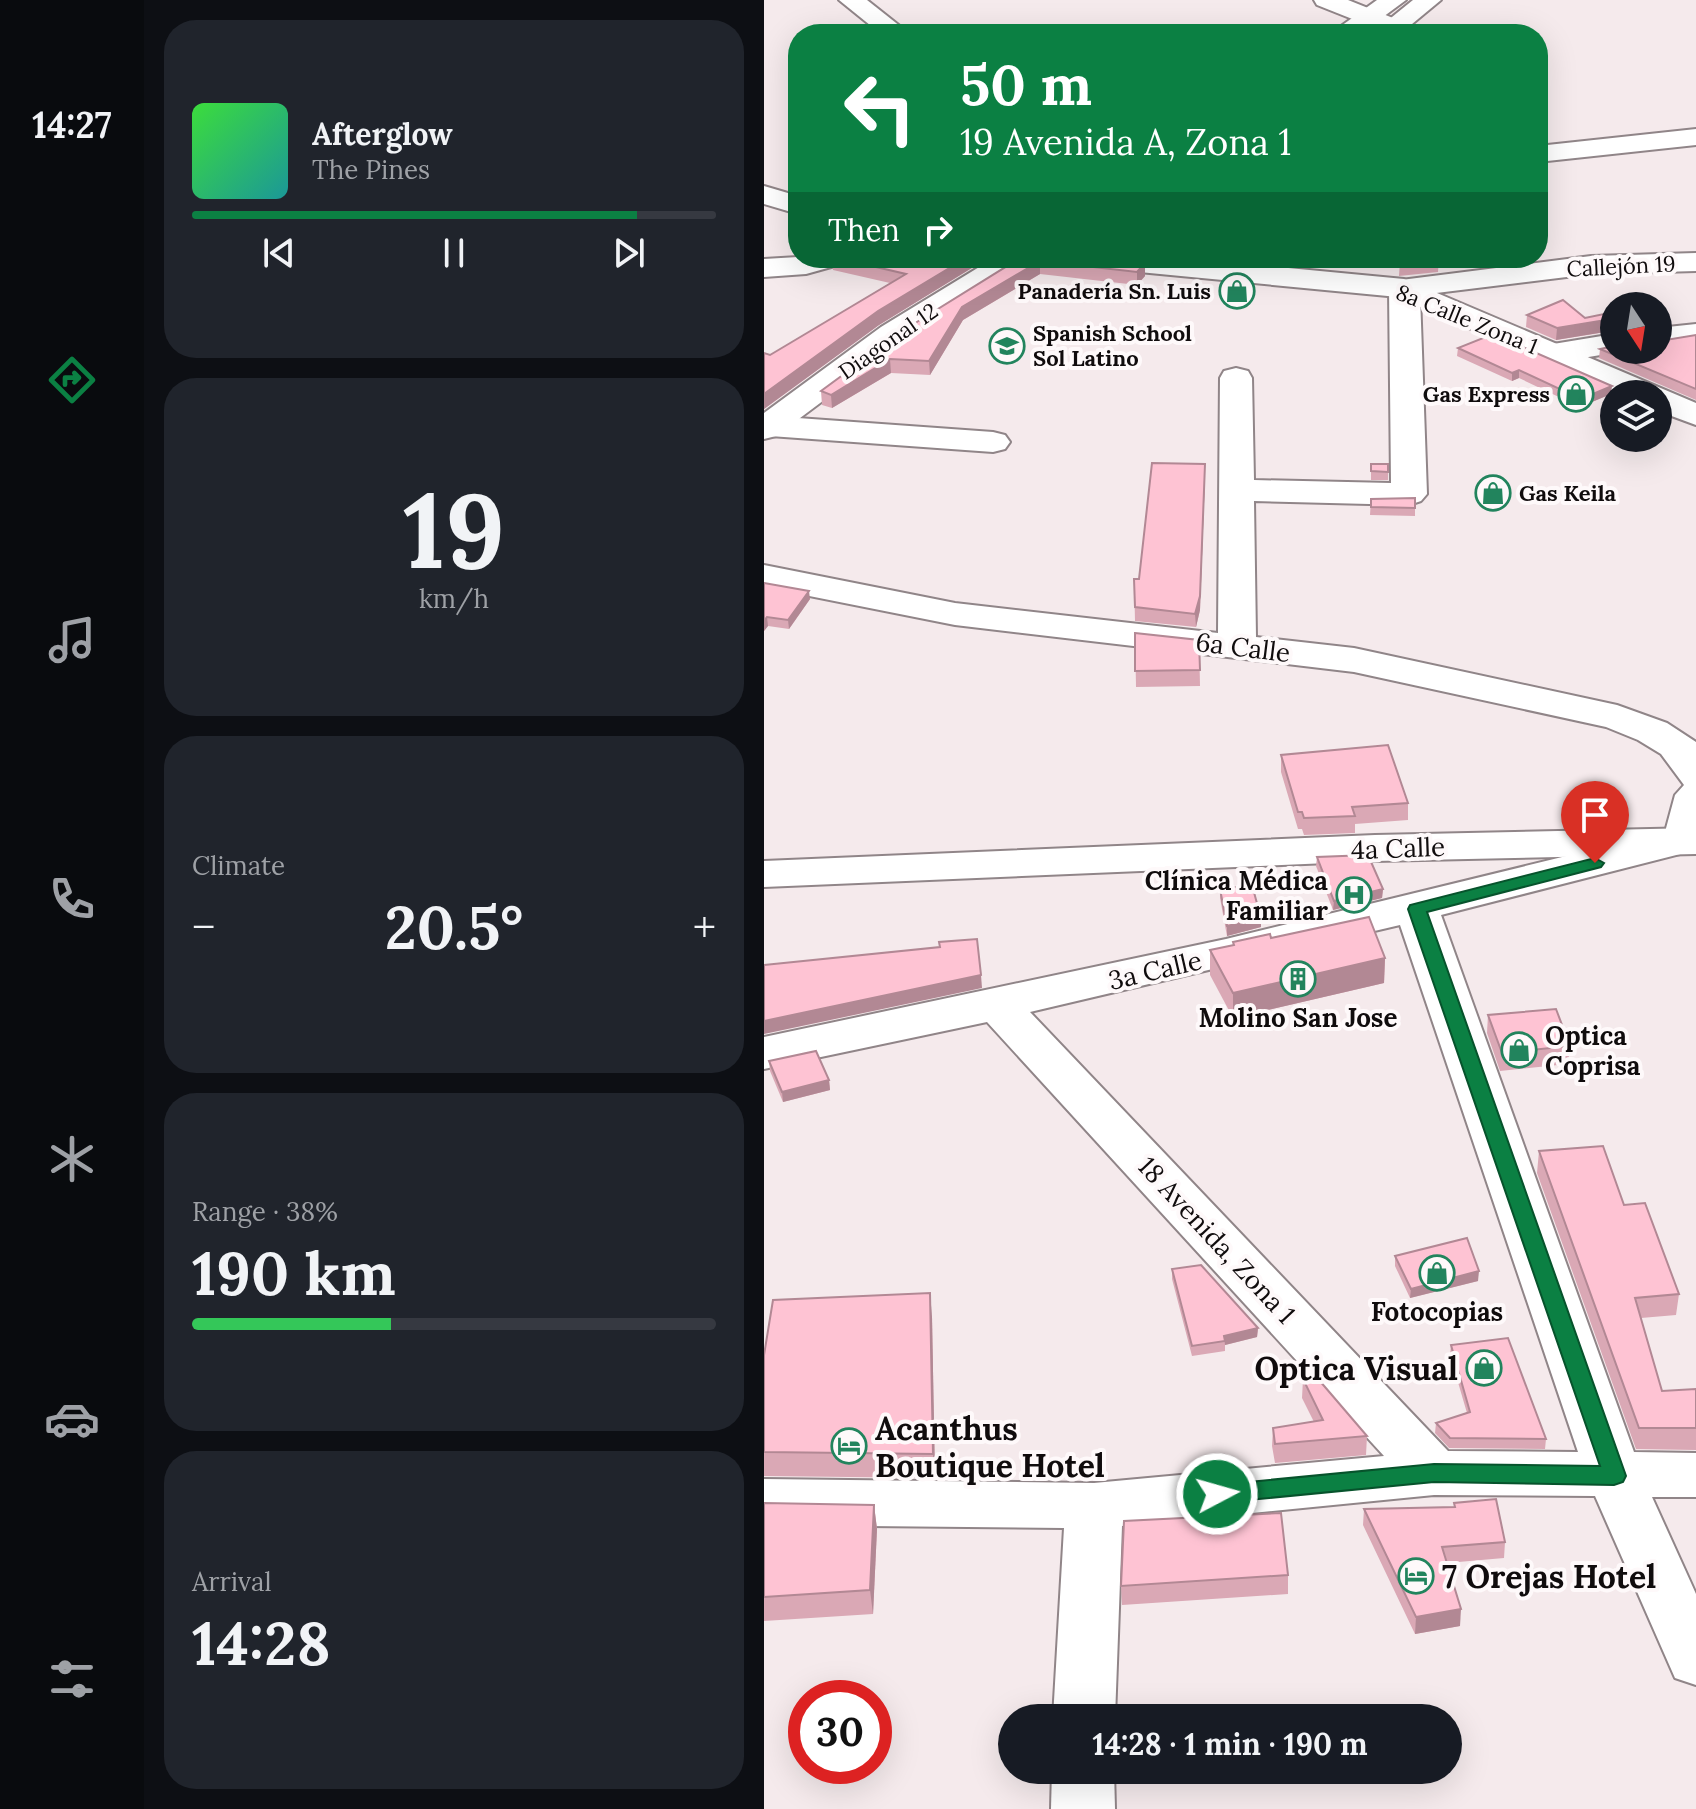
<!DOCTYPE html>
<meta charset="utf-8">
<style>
body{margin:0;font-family:Lora,serif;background:#20242c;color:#f1f3f6;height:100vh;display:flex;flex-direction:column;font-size:30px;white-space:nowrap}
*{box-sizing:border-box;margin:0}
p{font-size:26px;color:#9ea1a6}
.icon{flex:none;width:44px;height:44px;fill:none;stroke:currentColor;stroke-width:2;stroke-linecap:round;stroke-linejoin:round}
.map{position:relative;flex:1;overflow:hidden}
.panel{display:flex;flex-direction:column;gap:20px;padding:20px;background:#0d0f14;width:620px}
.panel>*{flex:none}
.guide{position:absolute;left:24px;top:24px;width:760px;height:244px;border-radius:32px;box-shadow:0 8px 32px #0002;background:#0b8043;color:#fff;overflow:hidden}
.needle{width:52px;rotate:168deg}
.controls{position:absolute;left:836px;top:292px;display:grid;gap:16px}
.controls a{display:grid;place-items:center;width:72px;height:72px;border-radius:50%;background:#171b24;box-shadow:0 8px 32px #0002;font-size:40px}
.speed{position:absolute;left:24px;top:1680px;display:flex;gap:16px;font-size:40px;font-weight:700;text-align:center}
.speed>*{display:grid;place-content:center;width:104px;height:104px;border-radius:50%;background:#171b24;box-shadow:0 8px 32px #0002;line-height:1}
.speed .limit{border:12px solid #d22;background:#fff;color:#111}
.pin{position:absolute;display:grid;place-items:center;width:68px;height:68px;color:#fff;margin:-82px -34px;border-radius:50% 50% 50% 0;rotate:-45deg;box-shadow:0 0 8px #0007}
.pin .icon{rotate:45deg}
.me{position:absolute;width:88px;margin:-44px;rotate:84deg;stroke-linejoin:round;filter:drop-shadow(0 0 6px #0008)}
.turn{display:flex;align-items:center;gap:28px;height:168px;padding:0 40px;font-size:36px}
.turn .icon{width:104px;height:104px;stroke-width:2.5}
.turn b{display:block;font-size:56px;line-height:68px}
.then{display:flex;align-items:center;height:76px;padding:0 40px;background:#0003;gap:16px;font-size:30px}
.big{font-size:60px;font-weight:700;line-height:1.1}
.panel .tile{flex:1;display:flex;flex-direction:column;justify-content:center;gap:12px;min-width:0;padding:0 28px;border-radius:32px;background:#20242c}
.panel .dial{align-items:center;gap:0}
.dial b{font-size:104px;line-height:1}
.song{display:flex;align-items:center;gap:24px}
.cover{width:96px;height:96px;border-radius:12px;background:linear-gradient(135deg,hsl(120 70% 55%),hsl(180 70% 35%))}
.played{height:8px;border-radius:4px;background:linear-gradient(90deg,#0b8043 85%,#363941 85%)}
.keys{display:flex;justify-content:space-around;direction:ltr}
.heat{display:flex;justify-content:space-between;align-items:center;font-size:44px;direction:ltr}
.charge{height:12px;border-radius:6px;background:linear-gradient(90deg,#34c759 38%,#363941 0)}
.trip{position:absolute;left:234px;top:1704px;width:464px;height:80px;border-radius:40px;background:#171b24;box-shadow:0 8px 32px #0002;font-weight:700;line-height:80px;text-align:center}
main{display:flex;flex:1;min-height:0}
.tabs{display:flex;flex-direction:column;width:144px;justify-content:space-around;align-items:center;background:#090b0e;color:#9ea1a6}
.tabs .icon{width:56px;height:56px}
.tabs .current{color:#0b8043}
.tabs b{font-size:36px;color:#f1f3f6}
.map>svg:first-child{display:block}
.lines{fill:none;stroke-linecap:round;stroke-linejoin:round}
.street-casing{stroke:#908588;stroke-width:4}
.secondary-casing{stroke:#908588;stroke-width:4}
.street{fill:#fff;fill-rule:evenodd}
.secondary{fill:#fff;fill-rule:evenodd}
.wall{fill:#daa8b5}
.shaded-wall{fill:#b28894}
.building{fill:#fec3d3;stroke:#b28894;stroke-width:2}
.route{fill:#0b8043;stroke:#07532c;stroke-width:2}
.labels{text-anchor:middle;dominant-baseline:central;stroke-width:8;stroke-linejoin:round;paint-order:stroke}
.far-street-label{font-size:22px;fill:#100c0d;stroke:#fef9fa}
.far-poi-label{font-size:22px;font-weight:bold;fill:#100c0d;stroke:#fef9fa;text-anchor:end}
.street-label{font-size:26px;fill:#100c0d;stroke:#fef9fa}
.poi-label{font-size:26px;font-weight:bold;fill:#100c0d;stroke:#fef9fa}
.near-poi-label{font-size:32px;font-weight:bold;fill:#100c0d;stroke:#fef9fa;text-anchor:start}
</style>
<main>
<nav class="tabs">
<b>14:27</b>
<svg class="icon current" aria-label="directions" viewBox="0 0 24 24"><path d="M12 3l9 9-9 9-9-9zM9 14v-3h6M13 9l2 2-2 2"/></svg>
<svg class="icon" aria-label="music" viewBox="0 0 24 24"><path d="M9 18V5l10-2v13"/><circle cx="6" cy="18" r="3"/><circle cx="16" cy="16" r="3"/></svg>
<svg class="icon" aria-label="phone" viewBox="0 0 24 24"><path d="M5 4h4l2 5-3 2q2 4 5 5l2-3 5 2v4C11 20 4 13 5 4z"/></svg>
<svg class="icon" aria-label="climate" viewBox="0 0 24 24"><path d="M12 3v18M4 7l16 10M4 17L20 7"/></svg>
<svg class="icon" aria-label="car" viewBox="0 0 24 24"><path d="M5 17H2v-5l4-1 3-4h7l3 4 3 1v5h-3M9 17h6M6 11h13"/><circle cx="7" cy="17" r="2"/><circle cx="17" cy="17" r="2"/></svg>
<svg class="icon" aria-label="filters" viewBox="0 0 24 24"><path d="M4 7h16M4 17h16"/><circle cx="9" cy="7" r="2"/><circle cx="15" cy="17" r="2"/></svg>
</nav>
<section class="panel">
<div class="tile">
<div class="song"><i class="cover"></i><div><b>Afterglow</b><p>The Pines</p></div></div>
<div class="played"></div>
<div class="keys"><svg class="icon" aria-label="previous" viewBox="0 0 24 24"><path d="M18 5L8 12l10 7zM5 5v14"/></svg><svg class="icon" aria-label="pause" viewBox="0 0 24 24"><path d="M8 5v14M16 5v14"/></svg><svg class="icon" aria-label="next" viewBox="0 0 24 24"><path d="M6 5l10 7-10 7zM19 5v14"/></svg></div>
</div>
<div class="tile dial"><b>19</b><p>km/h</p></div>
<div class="tile"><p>Climate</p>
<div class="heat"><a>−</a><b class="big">20.5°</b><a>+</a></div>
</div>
<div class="tile"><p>Range · 38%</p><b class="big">190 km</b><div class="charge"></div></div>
<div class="tile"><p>Arrival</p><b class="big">14:28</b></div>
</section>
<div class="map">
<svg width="932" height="1809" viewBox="0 0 932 1809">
<rect width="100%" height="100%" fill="#f5eaec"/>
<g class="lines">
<defs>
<g id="street">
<polygon points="75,0 103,0 146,34 117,34"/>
<polygon points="550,0 584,0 639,22 643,27 632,34 621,32 553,5"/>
<polygon points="0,186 34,196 34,214 0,204"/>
<path d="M932,253V271L827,274L656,295L663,494L657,501L645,505L490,501L492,637L590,648L853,705L903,723L932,742V850L677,915L870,1452L932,1453V1497H888L932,1594V1685L911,1678L831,1496L670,1495L358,1526L351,1718H289L300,1528L0,1525V1479L330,1483L620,1456L223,1022L0,1069V1037L462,939L901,832L911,795L920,785L897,754L874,740L842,727L590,672L191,625L0,587V565L191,603L454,633L456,378L460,371L472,368L484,371L488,378L490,480L627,483L625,288L629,281L827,256ZM636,925L814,1452L684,1451L266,1012Z"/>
<polygon points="34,257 34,258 82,258 78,264 42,274 0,277 0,259"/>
<polygon points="932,324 932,342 894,348 894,328"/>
<polygon points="850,334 850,350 861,351 788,363 777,360 772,353 777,346"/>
<polygon points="6,416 229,432 241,435 246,442 241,449 229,452 6,436 0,435 0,417"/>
<polygon points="288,1770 350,1770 351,1809 287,1809"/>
</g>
<g id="secondary">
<polygon points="613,0 642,0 596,34 566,34"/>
<polygon points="649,0 677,0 636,34 607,34"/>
<polygon points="932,129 932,145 774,162 774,146"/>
<polygon points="230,258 266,258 262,264 139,341 12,436 0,439 0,413 117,327"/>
<polygon points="308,258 419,258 640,279 932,403 932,425 894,411 894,394 855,394 634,297 323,267 312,264"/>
<polygon points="932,828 932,854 611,861 0,887 0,861 611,835"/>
</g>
</defs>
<use href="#street" class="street-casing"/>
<use href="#secondary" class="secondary-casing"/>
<use href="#street" class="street"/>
<use href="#secondary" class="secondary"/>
</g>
<g class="wall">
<polygon points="68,258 224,258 115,325 0,409 6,355 126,283 69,270"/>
<polygon points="256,258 381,263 381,276 373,285 276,274 199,320 166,375 127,373 68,408 58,405 57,391"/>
<polygon points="675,258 674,272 635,276 636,261"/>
<polygon points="763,315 848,319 847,331 792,340 762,327"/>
<polygon points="932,335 932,400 835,358 836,349"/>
<polygon points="694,348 847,394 816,407 755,378 748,381 693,356"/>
<rect x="607" y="464" width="17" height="16"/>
<polygon points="441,477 436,610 432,627 371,621 370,579 375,579"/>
<polygon points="651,498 651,516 606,515 607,499"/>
<polygon points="0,583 46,599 25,629 4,626 0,631"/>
<polygon points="371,633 435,640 436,686 372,687"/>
<polygon points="517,755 644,803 644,820 591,824 591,833 540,835 538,829 534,829 517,772"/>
<polygon points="553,857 619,889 618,898 569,910 552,866"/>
<polygon points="456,889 497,918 497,927 463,936 456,898"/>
<polygon points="507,938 621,958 620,983 469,1018 446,975 446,950"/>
<polygon points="724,1015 806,1046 804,1064 736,1071 723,1033"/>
<polygon points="5,1061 65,1080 66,1090 19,1102 6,1071"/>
<polygon points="775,1151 860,1205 915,1294 912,1315 877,1318 898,1391 932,1389 932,1450 872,1449 773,1173"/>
<polygon points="631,1256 714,1281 646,1298 631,1266"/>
<polygon points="408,1269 494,1328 493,1337 461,1345 461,1351 428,1356 408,1279"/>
<polygon points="168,1317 171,1478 0,1476 0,1355"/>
<polygon points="687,1345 782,1439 781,1449 685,1448 671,1433 672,1423 703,1413 686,1355"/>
<polygon points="539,1379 603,1436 602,1455 511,1463 508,1446 509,1428 550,1422 538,1398"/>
<polygon points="0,1503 110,1505 113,1529 109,1614 0,1621"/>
<polygon points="690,1503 741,1542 740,1558 683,1563 696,1626 651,1634 599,1525 600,1509 690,1507"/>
<polygon points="524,1575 524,1594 358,1605 357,1586"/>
</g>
<g class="shaded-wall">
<polygon points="202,258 224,258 115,325 0,409 0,394 114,311"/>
<polygon points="276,261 276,274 199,320 166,375 165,361 198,307"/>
<polygon points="381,263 381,276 373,285 373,272"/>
<polygon points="848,319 847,331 792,340 793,328"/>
<polygon points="126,359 127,373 68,408 67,395"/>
<polygon points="755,370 755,378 748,381 748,373"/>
<polygon points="848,386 847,394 816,407 817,399"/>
<polygon points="441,477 436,610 432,627 431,614"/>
<polygon points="45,591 46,599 25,629 24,620"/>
<polygon points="3,617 4,626 0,631 0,621"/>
<polygon points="619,889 618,898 569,910 570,901"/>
<polygon points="497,918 497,927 463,936 463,926"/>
<polygon points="621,958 620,983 469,1018 469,993"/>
<polygon points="217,975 218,988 0,1034 0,1021"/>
<polygon points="65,1080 66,1090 19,1102 18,1092"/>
<polygon points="715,1271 714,1281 646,1298 647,1289"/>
<polygon points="166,1293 168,1317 171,1478 169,1454"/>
<polygon points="494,1328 493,1337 461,1345 460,1336"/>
<polygon points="110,1505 113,1529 109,1614 106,1590"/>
<polygon points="697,1609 696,1626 651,1634 652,1617"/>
</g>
<g class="building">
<polygon points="73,258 202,258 114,311 0,394 0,353 6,355 142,274"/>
<polygon points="256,258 332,258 381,263 373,272 276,261 198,307 165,361 126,359 67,395 57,391 140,330"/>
<polygon points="637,258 674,258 636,261"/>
<polygon points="799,300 821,318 840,314 848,319 793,328 763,315"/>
<polygon points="729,334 848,386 817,399 755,370 748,373 694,348"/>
<polygon points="932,335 932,389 836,349 850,346 850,350 894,350 894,337 896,341"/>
<polygon points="388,463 441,464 436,596 431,614 371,607 370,579 375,579"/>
<polygon points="607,464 624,464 624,472 607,471"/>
<polygon points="651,498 651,508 607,507 607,499"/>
<polygon points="0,583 45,591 24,620 3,617 0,621"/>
<polygon points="371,633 435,640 436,670 371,671"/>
<polygon points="624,745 644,803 588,807 591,816 540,818 538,812 534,812 517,755"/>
<polygon points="604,855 619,889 570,901 553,857"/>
<polygon points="488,885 497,918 463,926 456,889"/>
<polygon points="605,917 621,958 469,993 446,950 470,945 469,942 506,934 507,938"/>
<polygon points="213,939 217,975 0,1021 0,965 176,947 175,942"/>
<polygon points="792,1009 806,1046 738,1053 724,1015"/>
<polygon points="52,1051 65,1080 18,1092 5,1061"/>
<polygon points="839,1146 860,1205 881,1203 915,1294 871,1298 898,1391 932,1389 932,1428 875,1428 775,1151"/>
<polygon points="703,1238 715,1271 647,1289 631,1256"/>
<polygon points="437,1265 494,1328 460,1336 461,1341 428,1346 408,1269"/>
<polygon points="166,1293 169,1454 0,1452 0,1355 9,1300"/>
<polygon points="744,1338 782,1439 686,1438 672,1423 706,1412 687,1345"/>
<polygon points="549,1373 603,1436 511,1444 509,1428 559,1420 539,1379"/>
<polygon points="732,1499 741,1542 678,1547 697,1609 652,1617 600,1509 691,1507 690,1503"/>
<polygon points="0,1503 110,1505 106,1590 0,1597"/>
<polygon points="517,1513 524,1575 357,1586 360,1521"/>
</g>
<polygon class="route" points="831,858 840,863 837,867 663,912 862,1476 859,1482 850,1485 670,1482 453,1503 445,1501 442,1494 445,1487 453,1485 670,1464 836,1466 644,909 646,905"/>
<defs>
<symbol id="shop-ring" viewBox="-11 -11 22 22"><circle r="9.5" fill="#fef9fa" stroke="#22845d" stroke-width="1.5"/><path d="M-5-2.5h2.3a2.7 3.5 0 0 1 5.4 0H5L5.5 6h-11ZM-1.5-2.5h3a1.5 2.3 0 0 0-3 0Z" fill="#22845d"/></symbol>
<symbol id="school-ring" viewBox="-11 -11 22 22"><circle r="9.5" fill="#fef9fa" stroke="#22845d" stroke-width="1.5"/><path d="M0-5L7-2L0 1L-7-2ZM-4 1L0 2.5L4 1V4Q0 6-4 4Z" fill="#22845d"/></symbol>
<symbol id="hospital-ring" viewBox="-11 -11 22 22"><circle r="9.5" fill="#fef9fa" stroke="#22845d" stroke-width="1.5"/><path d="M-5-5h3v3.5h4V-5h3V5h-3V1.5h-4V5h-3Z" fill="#22845d"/></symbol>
<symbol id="building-ring" viewBox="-11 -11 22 22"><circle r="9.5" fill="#fef9fa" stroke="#22845d" stroke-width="1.5"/><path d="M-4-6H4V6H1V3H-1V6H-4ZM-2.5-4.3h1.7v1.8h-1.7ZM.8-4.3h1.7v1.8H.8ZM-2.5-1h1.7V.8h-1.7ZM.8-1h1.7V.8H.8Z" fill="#22845d"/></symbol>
<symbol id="hotel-ring" viewBox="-11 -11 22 22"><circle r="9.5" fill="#fef9fa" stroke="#22845d" stroke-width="1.5"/><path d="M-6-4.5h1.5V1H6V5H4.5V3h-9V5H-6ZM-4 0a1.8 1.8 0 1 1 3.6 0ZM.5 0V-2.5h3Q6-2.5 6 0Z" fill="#22845d"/></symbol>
</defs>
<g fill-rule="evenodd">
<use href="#shop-ring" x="453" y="271" width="40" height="40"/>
<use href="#school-ring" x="223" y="326" width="40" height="40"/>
<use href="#shop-ring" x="792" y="374" width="40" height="40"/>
<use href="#shop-ring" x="709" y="473" width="40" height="40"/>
<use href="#hospital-ring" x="570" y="875" width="40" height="40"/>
<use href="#building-ring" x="514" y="959" width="40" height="40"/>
<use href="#shop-ring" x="735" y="1030" width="40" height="40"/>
<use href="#shop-ring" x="653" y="1253" width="40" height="40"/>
<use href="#shop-ring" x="700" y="1348" width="40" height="40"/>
<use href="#hotel-ring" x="65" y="1426" width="40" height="40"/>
<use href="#hotel-ring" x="632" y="1556" width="40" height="40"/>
</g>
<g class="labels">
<g class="far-street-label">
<text transform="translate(857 266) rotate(-3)">Callejón 19</text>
<text transform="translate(703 319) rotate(22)">8a Calle Zona 1</text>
<text transform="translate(124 341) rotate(-35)">Diagonal 12</text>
</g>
<g class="far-poi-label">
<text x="447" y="291">Panadería Sn. Luis</text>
<text x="269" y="333" text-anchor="start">Spanish School<tspan x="269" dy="25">Sol Latino</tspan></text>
<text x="786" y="394">Gas Express</text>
<text x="755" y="493" text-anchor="start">Gas Keila</text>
</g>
<g class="street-label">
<text transform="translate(479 647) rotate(7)">6a Calle</text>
<text transform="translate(634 848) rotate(-2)">4a Calle</text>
<text transform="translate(391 970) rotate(-13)">3a Calle</text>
<text transform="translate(453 1240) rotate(47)">18 Avenida, Zona 1</text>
</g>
<g class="poi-label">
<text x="564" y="880" text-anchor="end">Clínica Médica<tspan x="564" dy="30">Familiar</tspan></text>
<text x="534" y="1017">Molino San Jose</text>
<text x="781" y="1035" text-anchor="start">Optica<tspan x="781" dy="30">Coprisa</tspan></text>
<text x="673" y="1311">Fotocopias</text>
</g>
<g class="near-poi-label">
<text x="694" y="1368" text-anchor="end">Optica Visual</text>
<text x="111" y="1428">Acanthus<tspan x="111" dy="37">Boutique Hotel</tspan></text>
<text x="678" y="1576">7 Orejas Hotel</text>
</g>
</g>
</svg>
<div class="controls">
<a><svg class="needle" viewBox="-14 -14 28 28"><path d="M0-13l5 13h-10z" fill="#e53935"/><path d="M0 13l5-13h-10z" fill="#9ea1a6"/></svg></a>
<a><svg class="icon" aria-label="layers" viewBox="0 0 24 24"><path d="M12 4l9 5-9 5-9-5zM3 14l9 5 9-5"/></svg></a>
</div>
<div class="speed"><div class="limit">30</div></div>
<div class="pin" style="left:831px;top:863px;background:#d93025"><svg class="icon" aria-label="arrive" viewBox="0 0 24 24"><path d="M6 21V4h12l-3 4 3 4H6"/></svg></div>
<svg class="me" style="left:453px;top:1494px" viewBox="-20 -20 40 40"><circle r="17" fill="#0b8043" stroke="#fff" stroke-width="3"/><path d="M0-11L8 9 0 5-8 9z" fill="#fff"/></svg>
<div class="trip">14:28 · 1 min · 190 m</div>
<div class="guide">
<div class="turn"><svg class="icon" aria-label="left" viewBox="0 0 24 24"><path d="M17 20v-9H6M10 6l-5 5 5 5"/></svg><div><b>50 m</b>19 Avenida A, Zona 1</div></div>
<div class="then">Then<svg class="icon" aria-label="right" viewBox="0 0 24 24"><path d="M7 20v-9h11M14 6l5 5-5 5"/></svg></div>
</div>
</div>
</main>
